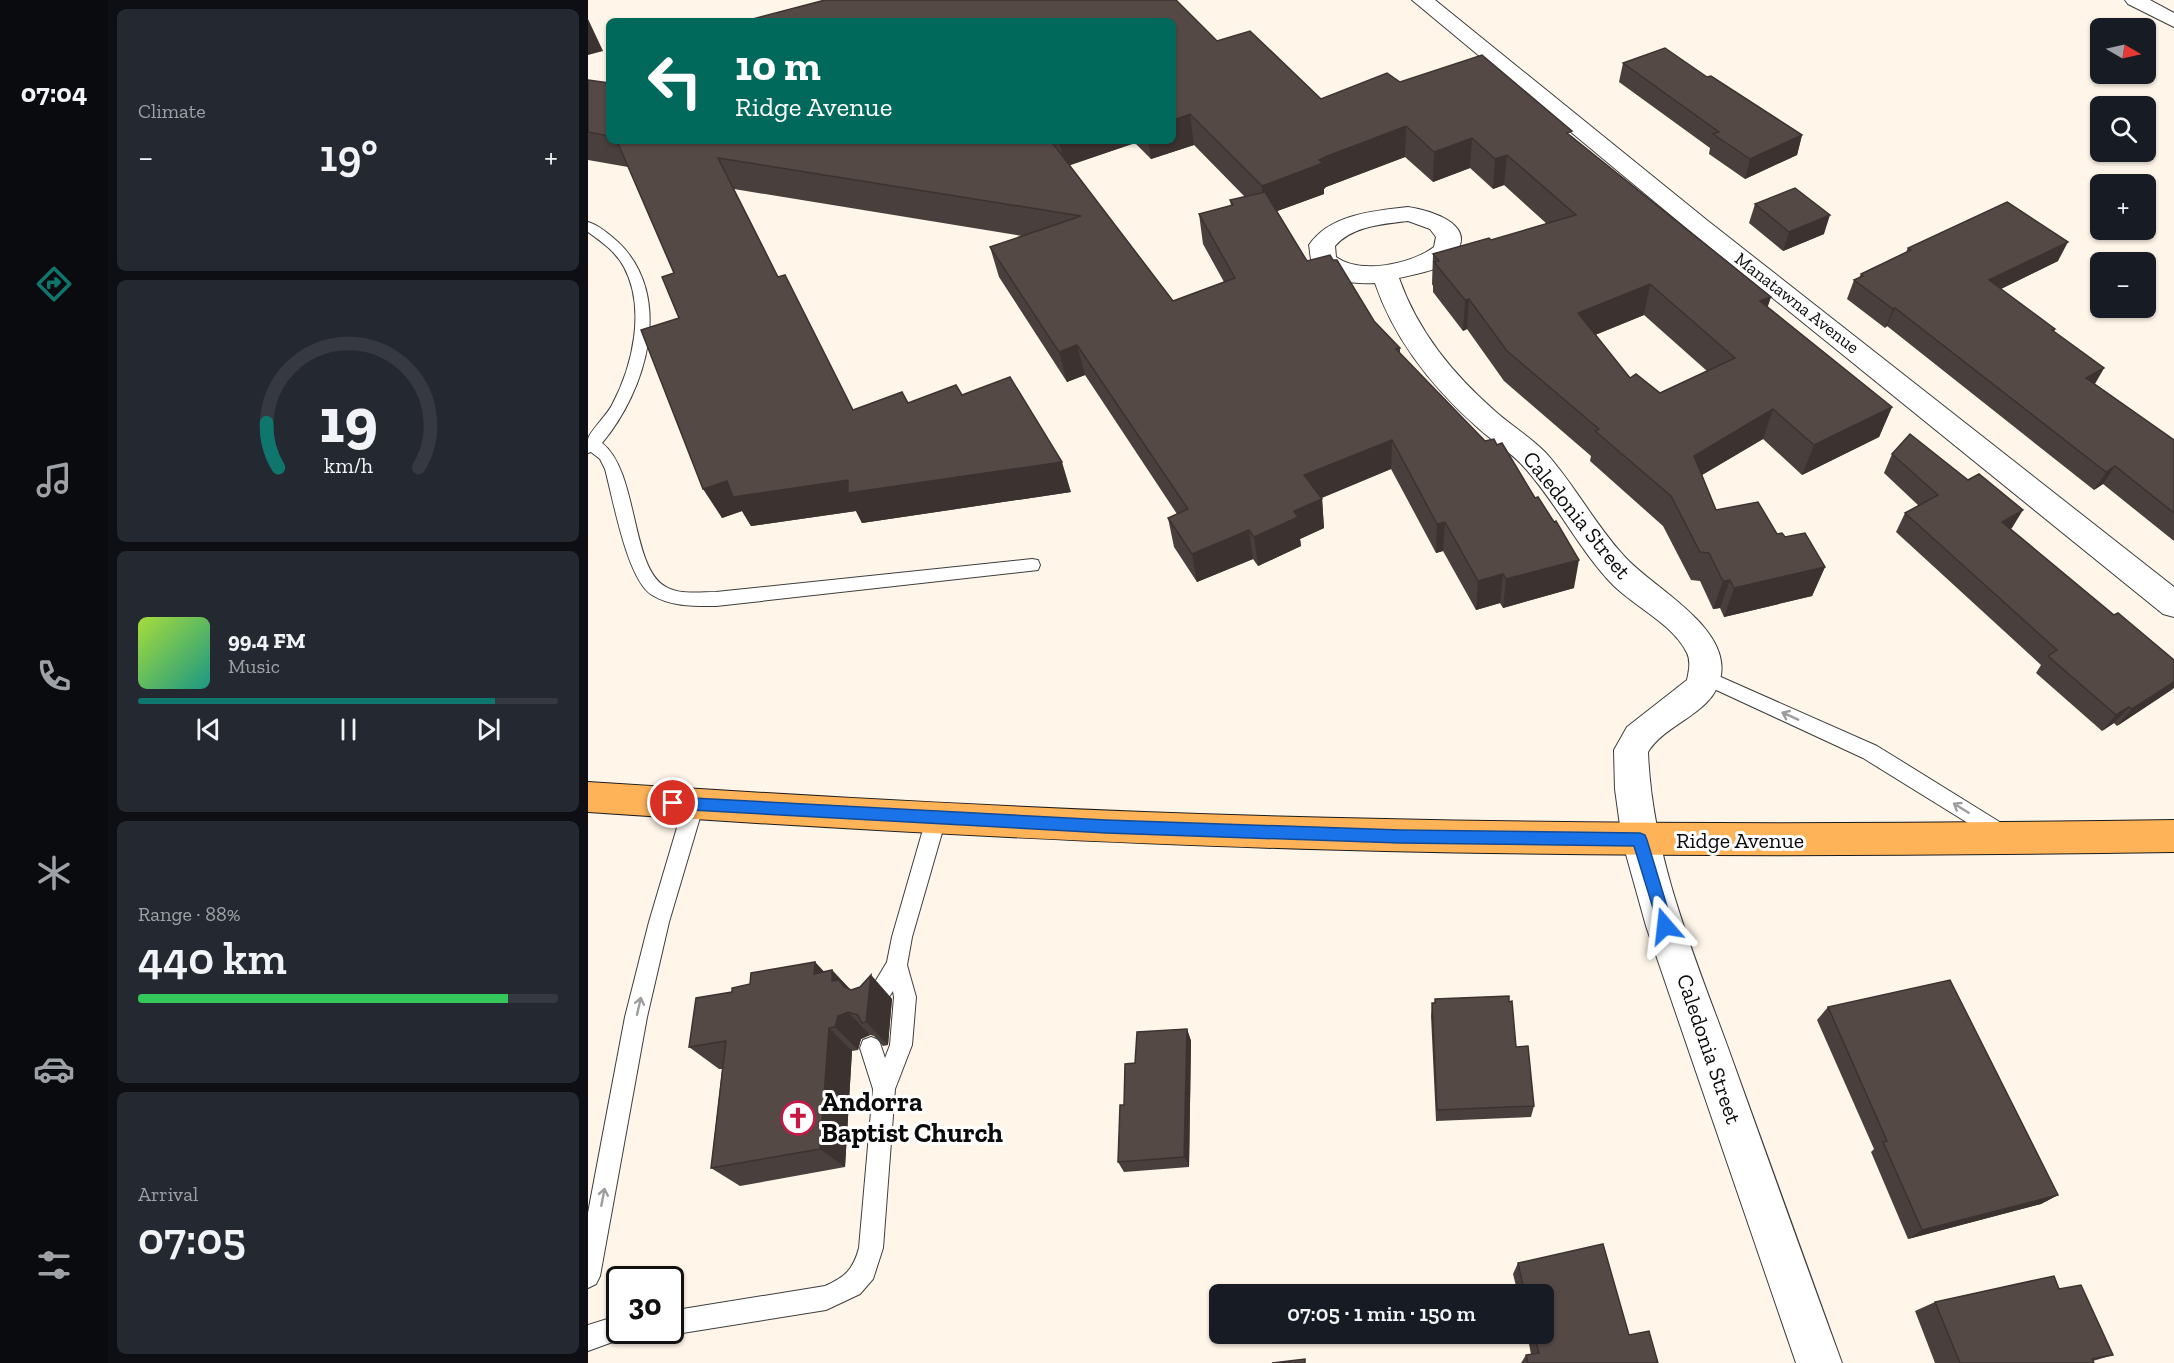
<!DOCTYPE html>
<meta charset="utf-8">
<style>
body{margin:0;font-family:"Zilla Slab",serif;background:#242831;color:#f1f3f6;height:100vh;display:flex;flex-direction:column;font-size:22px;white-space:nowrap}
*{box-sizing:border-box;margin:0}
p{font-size:20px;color:#9ea1a6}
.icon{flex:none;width:33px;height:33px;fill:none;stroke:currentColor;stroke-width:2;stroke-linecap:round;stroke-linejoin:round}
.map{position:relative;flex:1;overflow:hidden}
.side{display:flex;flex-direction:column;gap:9px;padding:9px;background:#0d0f14;width:480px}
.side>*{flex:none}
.guide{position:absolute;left:18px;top:18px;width:570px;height:126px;border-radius:9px;box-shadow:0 2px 4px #0004;background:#00695c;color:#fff;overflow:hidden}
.needle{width:39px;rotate:99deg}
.buttons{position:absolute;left:1502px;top:18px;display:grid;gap:12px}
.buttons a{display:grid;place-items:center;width:66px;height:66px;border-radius:9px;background:#171b24;box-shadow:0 2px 4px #0004;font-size:30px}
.speed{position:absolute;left:18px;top:1266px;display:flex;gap:12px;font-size:30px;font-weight:700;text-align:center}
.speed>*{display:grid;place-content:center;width:78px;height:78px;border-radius:50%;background:#171b24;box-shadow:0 2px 4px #0004;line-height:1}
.speed .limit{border:3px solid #111;border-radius:9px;background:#fff;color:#111}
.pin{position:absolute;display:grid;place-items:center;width:51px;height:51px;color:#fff;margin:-26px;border:3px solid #fff;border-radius:50%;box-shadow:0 2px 6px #0007}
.me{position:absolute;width:66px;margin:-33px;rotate:343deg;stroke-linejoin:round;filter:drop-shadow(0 0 4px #0008)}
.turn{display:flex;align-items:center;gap:21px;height:126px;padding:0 30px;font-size:27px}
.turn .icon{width:78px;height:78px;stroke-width:2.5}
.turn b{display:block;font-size:42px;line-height:51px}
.big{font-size:45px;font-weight:600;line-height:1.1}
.side .tile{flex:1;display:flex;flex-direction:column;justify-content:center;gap:9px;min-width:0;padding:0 21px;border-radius:9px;background:#242831}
.side .dial{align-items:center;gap:0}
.dial svg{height:156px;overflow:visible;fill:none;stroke:#363941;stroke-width:7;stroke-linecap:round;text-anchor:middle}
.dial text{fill:#f1f3f6;stroke:none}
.song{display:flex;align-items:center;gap:18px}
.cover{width:72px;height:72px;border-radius:9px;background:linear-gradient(135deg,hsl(80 70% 55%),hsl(170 70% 35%))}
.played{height:6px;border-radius:3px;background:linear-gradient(90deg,#0f766e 85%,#363941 85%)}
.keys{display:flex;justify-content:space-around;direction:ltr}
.heat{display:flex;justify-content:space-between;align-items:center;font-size:33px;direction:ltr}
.charge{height:9px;border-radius:4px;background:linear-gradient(90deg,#34c759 88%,#363941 0)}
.trip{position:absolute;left:621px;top:1284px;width:345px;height:60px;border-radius:9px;background:#171b24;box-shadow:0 2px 4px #0004;font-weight:600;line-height:60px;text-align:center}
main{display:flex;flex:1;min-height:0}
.menu{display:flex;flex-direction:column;width:108px;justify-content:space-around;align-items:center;background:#090b0e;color:#9ea1a6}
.menu .icon{width:42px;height:42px}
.menu .current{color:#0f766e}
.menu b{font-size:27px;color:#f1f3f6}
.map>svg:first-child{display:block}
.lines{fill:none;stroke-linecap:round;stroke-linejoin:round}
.lane-casing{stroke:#3e3e3e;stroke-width:2}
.street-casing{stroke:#3e3e3e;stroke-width:2}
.primary-casing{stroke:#1c1c1c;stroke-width:2}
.lane{fill:#fff;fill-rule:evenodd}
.street{fill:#fff;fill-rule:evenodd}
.primary{fill:#ffb359;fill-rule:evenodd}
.wall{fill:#493f3c;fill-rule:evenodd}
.shaded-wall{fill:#3c3331}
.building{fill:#554946;stroke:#3c3331;stroke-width:1.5;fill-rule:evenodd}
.oneway{stroke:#9d9d9d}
.route{fill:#1a73e8;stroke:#114b97;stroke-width:1.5}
.labels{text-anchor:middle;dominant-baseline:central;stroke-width:6;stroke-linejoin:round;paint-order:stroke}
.far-street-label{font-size:18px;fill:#0b0b0b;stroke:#fff}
.street-label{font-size:22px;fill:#0b0b0b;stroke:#fff}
.near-poi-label{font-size:27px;font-weight:bold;fill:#0b0b0b;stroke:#fff;text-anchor:start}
</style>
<main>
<nav class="menu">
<b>07:04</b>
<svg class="icon current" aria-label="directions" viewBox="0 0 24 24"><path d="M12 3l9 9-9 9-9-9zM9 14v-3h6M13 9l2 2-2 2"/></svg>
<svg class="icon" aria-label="music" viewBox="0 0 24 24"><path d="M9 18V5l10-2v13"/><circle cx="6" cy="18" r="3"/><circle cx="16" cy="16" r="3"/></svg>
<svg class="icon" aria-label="phone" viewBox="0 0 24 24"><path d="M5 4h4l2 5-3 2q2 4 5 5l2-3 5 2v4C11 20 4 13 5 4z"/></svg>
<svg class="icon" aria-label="climate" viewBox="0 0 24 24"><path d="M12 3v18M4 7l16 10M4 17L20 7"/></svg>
<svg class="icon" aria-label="car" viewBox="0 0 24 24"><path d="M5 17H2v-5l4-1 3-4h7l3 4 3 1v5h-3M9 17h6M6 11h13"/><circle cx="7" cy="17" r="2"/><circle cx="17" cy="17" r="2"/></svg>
<svg class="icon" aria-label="filters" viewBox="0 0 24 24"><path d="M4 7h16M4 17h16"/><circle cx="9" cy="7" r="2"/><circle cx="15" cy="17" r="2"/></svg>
</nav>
<section class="side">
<div class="tile"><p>Climate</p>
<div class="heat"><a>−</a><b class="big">19°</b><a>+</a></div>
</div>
<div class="tile dial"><svg viewBox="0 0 100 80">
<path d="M14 69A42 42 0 1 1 86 69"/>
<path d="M14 69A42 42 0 0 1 8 46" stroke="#0f766e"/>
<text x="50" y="56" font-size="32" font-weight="700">19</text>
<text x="50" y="72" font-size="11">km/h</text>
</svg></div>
<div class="tile">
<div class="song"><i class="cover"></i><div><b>99.4 FM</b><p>Music</p></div></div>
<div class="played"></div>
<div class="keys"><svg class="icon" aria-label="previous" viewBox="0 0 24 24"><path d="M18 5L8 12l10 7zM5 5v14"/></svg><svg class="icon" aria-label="pause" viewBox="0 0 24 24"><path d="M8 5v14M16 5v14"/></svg><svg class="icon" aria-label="next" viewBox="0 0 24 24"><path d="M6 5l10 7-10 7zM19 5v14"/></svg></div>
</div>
<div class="tile"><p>Range · 88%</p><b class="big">440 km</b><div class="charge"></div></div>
<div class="tile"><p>Arrival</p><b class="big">07:05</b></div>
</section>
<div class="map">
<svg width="1586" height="1363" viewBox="0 0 1586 1363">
<rect width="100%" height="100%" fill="#fff6e9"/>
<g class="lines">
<defs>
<g id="lane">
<path d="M0,222C11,225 22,235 30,242C87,296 58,391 14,443C51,472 42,568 78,587C92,595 112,592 128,592L444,559L450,560L452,565L450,570L128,606C107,606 83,607 64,595C39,580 25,498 17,469L12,459L3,452L0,453C0,449 0,442 0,439C2,431 19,415 24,405C45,366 58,308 36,267C28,252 14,242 0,232Z"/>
<polygon points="1117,670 1289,746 1423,829 1426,835 1423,841 1416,844 1409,841 1275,758 1111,682 1108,677 1111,672"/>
<polygon points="106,796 113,798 116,804 81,922 59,1017 12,1276 8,1284 0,1288 0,1213 37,1017 61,922 96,804 99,798"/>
<path d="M348,810L355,813L358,819L324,937L319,965L328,997L324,1045L307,1089L295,1248L285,1279L272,1294L238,1310L82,1335L73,1332L82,1330V1311L237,1286C257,1277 265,1270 271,1248L285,1089L272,1048L275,1040L283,1037L291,1040L297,1058L302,1045L306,997L305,991L293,1009L286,1012L279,1009L275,1002L299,962L304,937L338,819L341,813Z"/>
<polygon points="32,1315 32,1330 43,1330 41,1336 0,1351 0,1325"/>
</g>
<g id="street">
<polygon points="824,0 847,0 1120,221 1586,587 1586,617 1575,614 1102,231"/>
<polygon points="1537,0 1562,0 1586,13 1586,27 1540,4"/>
<path d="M820,207C840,210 887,223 869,251C864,258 859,264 852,267C839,272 824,275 811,278C830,332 865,374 908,412C924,426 942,437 957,452C987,485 1007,525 1037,557C1065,588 1141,626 1133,675C1127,714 1078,722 1060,752C1064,855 1104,950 1139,1045C1177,1151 1215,1257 1254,1363H1208L1058,926L1034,840L1027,789L1026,750L1039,727L1099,680C1101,671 1103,661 1099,653C1085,624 1047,607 1025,585C991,550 970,505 937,468C923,452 904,441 889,427C844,387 806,339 787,283C768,284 731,282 723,259C722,255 722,249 721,245C742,214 786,211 820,207ZM820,221L842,229L848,237L846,247C823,264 773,275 748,257L747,246C764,226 795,224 820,221Z"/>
</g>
<path id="primary" d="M0,782C265,799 531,814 797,819C1060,825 1323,824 1586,820V852C1323,856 1060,857 797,851C531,845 265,830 0,812Z"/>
</defs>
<use href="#lane" class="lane-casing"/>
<use href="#street" class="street-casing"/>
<use href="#primary" class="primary-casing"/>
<use href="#lane" class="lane"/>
<use href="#street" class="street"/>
<use href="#primary" class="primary"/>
</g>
<g class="wall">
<path d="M629,41L733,99L812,82L983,136L1183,297L1179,307L1304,407L1291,437L1214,475L1175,439L1114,475L1128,510L1197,537L1237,567L1224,596L1136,617L1132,608L1125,609L1112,581L1103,580L1075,526L1002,461L1003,456L916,381L879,329L875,331L845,292V286L844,284L845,254L903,240L959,224L916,185L905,189L882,168L845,182L817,157L738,187L736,189V194L689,211L719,261L786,321L812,348V353L986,588L915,608L912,603L888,610L855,551L848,553L803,469L734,498L736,528L712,539L713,546L670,566L665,559L609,582L586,547L580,518L589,514L497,375L479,382L411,277L402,247L434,236L146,189L190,277L265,410L374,395L483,492L274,523L268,511L163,526L154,511L134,518L91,318L86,273L40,167L0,160V80L21,83V141H585ZM547,143L563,159L606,145L657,197L642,200L643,206L611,214L615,244L636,282L585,301L481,165ZM1056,315L1119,371L1072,393L1042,378L1007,335Z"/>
<polygon points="1035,63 1119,77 1214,135 1209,155 1157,179 1121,154 1122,148 1031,82"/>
<polygon points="1167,204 1236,234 1195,251 1161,223"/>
<polygon points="1320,248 1470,261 1413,289 1467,329 1466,332 1516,368 1507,384 1586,440 1586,541 1515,484 1506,490 1299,326 1297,328 1259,299 1266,280 1271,278 1273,274 1318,252"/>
<polygon points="1304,454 1424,528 1422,529 1585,689 1529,726 1526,723 1514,731 1448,673 1453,665 1308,532 1317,513 1331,506 1296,473"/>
<polygon points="227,962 236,972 244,970 263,990 272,987 283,975 304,999 300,1045 295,1046 286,1036 282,1035 273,1039 270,1050 264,1051 257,1167 152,1186 123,1168 134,1069 131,1069 101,1047 144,992 162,984"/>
<polygon points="847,999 928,1047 946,1106 943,1117 848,1121 843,1016 844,1003 847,1003"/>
<polygon points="1240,1007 1470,1195 1453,1204 1320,1239 1283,1152 1286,1149 1229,1020"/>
<polygon points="599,1029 603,1041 601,1167 536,1172 530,1162 536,1105 547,1063"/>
<polygon points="930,1263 1041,1335 1070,1363 933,1363 938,1355 943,1354 939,1334 956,1334 956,1294 930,1294 925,1274"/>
<polygon points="1471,1289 1525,1355 1505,1361 1506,1363 1347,1363 1327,1311 1347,1302"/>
</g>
<g class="shaded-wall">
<polygon points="0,19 15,51 0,55"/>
<polygon points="602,114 606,145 563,159 560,141 585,141 585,120"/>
<polygon points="818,126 817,157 738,187 736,189 736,194 676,216 674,186 731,160 737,157"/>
<polygon points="1214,135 1209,155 1157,179 1162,159"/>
<polygon points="884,138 882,168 845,182 846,152"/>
<polygon points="471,141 546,141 547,143 477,167"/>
<polygon points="919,155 916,185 905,189 907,159"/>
<polygon points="1242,215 1236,234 1195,251 1201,232"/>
<polygon points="1480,242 1470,261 1392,299 1401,280"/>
<polygon points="1062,284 1056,315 985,344 990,313"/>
<polygon points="1183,297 1173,327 1172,301"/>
<polygon points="881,299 879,329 875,331 877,300"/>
<polygon points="1307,308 1299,326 1297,328 1305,309"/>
<polygon points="489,345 497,375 479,382 471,352"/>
<polygon points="1516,368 1505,386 1498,378"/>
<polygon points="1304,407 1291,437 1214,475 1226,445"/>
<polygon points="1185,409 1175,439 1097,485 1106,456"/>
<polygon points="804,440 803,469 718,504 716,475"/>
<polygon points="474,462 483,492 274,523 268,511 163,526 154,511 134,518 115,489 139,481"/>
<polygon points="1527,466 1515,484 1506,490 1518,472"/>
<polygon points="734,499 736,528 712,539 713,546 670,566 666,537 706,511"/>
<polygon points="1435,510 1424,528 1403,540 1414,522"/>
<polygon points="857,522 855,551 848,553 849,524"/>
<polygon points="661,530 665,559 609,582 604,554"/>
<polygon points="991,560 986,588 915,608 918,579"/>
<polygon points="1237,567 1224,596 1136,617 1146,588"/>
<polygon points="915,574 912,603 888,610 890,581"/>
<polygon points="1142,580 1132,608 1125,609 1135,581"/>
<polygon points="1586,682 1586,688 1529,726 1544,709"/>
<polygon points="1541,707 1526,723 1514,731 1528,715"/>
<polygon points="227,962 244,980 244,970 267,995 226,974"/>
<polygon points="283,975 304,999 300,1045 278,1022"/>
<polygon points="260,1012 282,1035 273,1039 270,1050 247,1027 250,1016"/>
<polygon points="241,1028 264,1051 257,1167 232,1149"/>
<polygon points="599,1029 603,1041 601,1167 596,1157"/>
<polygon points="1470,1195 1453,1204 1320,1239 1334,1230"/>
</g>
<g class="building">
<path d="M237,0H588L629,41L662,31L733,99L799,73L812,82L894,55L984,131L979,133L1183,297L1172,301L1304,407L1226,445L1185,409L1106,456L1128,510L1170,502L1189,534L1194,533L1197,537L1217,533L1237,567L1146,588L1142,580L1135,581L1121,553L1112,552L1083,496L1007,431L1011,429L919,351L881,299L877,300L846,262L851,261L845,254L901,238L903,240L988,215L919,155L907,159L884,138L846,152L818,126L737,157L731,160L735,163L674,186L602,114L585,120V21H157ZM1062,284L1147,358L1072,393L1048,374L1042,378L990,313Z"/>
<polygon points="1077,48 1119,77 1123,76 1214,135 1162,159 1125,134 1131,132 1035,63"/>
<polygon points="0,80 21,83 21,136 0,132"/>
<polygon points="29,141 463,141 585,301 647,278 611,214 645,205 642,200 677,192 719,261 742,255 745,260 749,260 786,321 812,348 808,349 897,441 906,439 909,445 914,443 947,498 950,497 966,522 968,521 991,560 918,579 915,574 890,581 857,522 849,524 804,440 716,475 734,499 706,511 710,517 666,537 661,530 604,554 580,518 600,509 489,345 471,352 402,247 493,216 130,158 190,277 197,275 265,410 314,392 320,403 368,385 374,395 422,377 474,462 260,493 260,480 145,497 139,481 115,489 53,330 91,318 74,277 86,273"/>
<polygon points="1207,188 1242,215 1201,232 1167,204"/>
<polygon points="1419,202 1480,242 1401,280 1467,329 1464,330 1516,368 1498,378 1586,440 1586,513 1527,466 1518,472 1307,308 1305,309 1266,280 1275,276 1273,274 1323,250 1320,248"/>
<polygon points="1322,434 1380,480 1391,474 1435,510 1414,522 1526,615 1530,613 1586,660 1586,682 1544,709 1541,707 1528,715 1460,656 1469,650 1317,513 1350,495 1304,454"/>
<polygon points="227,962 226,974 244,970 244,981 251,980 256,987 263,990 272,987 283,975 278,1022 274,1023 270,1015 260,1012 250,1016 247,1027 241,1028 232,1149 123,1168 138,1041 101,1047 108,998 144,992 144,988 162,984 163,973"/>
<polygon points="1362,980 1470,1195 1334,1230 1295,1142 1299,1141 1240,1007"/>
<polygon points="921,996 921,1002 924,1001 928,1047 940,1046 946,1106 849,1110 844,1003 847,1003 847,999"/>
<polygon points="599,1029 596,1157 530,1162 532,1105 536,1105 537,1064 547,1063 549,1032"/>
<polygon points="1015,1244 1041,1335 1061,1331 1070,1363 940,1363 938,1355 951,1353 946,1334 956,1334 956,1294 937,1294 930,1263"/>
<polygon points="1466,1276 1471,1289 1493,1285 1525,1355 1504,1359 1506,1363 1372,1363 1347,1302"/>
<polygon points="717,1359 717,1363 684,1363"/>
</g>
<defs><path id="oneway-shaft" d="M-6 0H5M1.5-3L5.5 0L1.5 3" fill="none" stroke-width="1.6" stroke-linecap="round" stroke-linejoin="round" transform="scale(1.5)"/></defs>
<g class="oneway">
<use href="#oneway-shaft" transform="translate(1202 716) rotate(-156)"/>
<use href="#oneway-shaft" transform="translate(1373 808) rotate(-148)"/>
<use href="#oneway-shaft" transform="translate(51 1006) rotate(-77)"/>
<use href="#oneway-shaft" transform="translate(15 1197) rotate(-79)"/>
</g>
<polygon class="route" points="85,797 518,820 812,830 1052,833 1057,835 1059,840 1085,926 1083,931 1077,933 1072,931 1046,846 812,843 518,833 85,809 80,807 78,803 80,798"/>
<defs>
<symbol id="church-ring" viewBox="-11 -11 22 22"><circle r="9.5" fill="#fff" stroke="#c71745" stroke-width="1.5"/><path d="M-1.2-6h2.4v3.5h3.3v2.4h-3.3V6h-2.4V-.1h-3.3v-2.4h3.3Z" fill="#c71745"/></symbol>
</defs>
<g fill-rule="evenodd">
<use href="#church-ring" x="191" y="1099" width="38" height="38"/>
</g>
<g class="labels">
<g class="far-street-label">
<text transform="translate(1209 303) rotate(38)">Manatawna Avenue</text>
</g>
<g class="street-label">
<text transform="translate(989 515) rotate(51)">Caledonia Street</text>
<text x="1152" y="840">Ridge Avenue</text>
<text transform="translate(1121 1049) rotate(71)">Caledonia Street</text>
</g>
<g class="near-poi-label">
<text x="233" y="1102">Andorra<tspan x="233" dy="31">Baptist Church</tspan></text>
</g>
</g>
</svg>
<div class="buttons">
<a><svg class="needle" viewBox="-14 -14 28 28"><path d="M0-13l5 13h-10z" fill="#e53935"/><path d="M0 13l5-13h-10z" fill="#9ea1a6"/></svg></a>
<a><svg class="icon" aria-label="search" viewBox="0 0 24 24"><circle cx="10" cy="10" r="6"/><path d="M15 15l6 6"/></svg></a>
<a>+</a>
<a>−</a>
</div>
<div class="speed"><div class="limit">30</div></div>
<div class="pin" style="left:85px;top:803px;background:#d93025"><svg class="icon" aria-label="arrive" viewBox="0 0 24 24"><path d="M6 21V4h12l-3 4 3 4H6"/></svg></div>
<svg class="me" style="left:1077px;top:926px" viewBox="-20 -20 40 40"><path d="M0-17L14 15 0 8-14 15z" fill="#1a73e8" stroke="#fff" stroke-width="4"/></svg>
<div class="trip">07:05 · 1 min · 150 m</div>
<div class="guide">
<div class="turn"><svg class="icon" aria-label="left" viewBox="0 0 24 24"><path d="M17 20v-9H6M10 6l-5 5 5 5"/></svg><div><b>10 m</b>Ridge Avenue</div></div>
</div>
</div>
</main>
